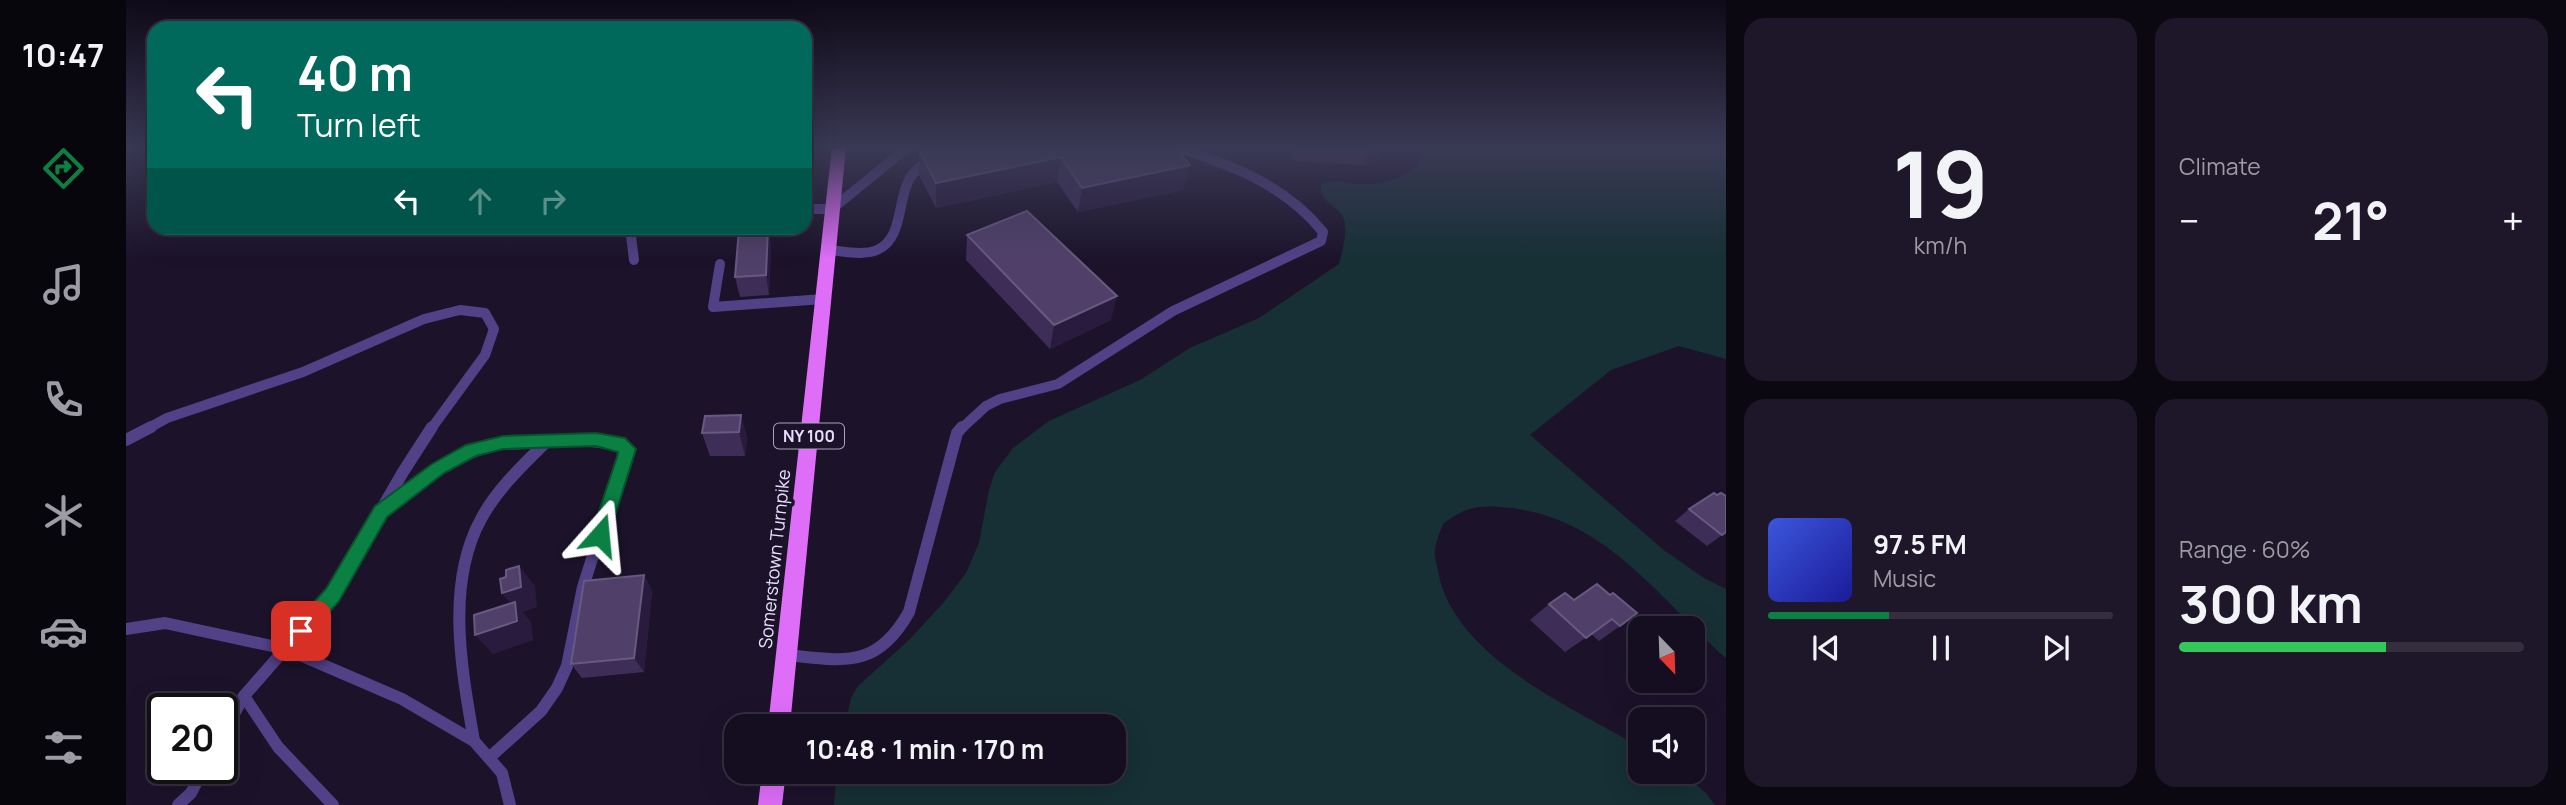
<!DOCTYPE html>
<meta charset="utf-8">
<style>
body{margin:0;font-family:Manrope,sans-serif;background:#1e1729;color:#f1f3f6;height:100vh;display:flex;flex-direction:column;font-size:26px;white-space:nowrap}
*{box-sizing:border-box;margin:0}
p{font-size:23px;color:#9d9ca5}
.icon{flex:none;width:38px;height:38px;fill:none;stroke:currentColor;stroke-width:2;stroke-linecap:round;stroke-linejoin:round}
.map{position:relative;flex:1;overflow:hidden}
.sheet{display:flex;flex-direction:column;gap:18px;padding:18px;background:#0c0812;width:840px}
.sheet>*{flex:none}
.top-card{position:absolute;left:21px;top:21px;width:665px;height:214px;border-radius:21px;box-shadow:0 7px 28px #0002,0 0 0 2px #342e3e;background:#00695c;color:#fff;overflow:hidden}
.needle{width:46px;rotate:157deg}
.fabs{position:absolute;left:1502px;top:616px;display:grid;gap:14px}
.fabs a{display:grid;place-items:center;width:77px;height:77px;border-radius:14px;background:#150e20;box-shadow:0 7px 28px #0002,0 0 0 2px #342e3e;font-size:35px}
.speed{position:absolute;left:21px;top:693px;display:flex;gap:14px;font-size:35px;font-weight:700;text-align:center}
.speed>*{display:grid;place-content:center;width:91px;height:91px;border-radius:50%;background:#150e20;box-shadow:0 7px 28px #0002,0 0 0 2px #342e3e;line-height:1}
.speed .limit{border:4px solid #111;border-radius:10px;background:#fff;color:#111}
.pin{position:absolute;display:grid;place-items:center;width:60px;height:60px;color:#fff;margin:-30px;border-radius:14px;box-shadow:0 4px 10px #0006}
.me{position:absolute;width:77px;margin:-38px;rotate:18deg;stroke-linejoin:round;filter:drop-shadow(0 0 5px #0008)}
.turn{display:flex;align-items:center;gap:24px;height:147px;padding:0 35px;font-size:32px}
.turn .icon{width:91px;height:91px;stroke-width:2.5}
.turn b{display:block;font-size:49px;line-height:60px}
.lanes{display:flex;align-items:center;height:66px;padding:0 35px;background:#0003;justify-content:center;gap:35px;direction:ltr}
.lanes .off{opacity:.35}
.big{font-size:52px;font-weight:700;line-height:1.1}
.sheet .widget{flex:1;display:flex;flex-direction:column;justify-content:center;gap:10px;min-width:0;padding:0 24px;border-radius:21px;background:#1e1729}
.sheet .dial{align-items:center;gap:0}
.dial b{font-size:91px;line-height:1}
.song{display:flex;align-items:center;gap:21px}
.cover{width:84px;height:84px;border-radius:10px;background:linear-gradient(135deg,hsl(230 70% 55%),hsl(240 70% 35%))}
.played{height:7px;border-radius:4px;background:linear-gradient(90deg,#0b8043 35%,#342e3e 35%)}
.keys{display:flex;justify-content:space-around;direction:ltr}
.heat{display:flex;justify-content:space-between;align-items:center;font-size:38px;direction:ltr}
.charge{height:10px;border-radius:5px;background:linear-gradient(90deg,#34c759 60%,#342e3e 0)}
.sheet .tiles{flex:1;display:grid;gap:18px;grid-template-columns:repeat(2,1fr)}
.trip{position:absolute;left:598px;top:714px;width:402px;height:70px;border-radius:21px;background:#150e20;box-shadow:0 7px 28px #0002,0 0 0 2px #342e3e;font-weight:700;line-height:70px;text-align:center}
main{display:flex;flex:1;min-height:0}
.dock{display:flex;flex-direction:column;width:126px;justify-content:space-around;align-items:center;background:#08060d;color:#9d9ca5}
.dock .icon{width:49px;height:49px}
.dock .current{color:#0b8043}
.dock b{font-size:32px;color:#f1f3f6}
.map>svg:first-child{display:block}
.green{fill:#163035}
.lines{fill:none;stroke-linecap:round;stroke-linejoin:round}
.service-far1{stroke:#514187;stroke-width:10}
.service{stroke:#514187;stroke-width:12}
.primary{fill:#de6df7;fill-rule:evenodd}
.wall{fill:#3e2d57}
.shaded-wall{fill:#291b3e}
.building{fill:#504069;stroke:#685980;stroke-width:2}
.route{fill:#0b8043;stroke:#07532c;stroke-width:2}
.labels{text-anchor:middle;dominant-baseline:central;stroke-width:7;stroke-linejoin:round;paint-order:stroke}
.shield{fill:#1c132b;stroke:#aba2be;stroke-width:2}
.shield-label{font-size:16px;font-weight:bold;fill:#e8dffd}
.street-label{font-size:18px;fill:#e8dffd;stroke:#1c132b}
</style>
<main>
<nav class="dock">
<b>10:47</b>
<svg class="icon current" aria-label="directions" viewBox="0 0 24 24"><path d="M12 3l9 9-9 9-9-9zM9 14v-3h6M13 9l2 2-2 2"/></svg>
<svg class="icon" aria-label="music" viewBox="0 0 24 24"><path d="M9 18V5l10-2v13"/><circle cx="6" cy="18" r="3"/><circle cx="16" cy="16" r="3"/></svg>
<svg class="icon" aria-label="phone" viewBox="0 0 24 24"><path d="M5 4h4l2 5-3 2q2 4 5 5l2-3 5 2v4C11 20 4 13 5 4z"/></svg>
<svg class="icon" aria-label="climate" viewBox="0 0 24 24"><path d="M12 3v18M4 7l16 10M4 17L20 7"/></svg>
<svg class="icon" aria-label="car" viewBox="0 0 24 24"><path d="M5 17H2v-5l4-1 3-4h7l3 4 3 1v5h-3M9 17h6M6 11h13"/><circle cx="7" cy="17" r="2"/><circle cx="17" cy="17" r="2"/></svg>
<svg class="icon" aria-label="filters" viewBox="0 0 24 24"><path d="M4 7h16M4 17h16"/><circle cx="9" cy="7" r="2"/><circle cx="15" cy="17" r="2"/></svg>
</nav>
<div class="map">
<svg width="1600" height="805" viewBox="0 0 1600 805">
<rect width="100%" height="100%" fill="#1c132b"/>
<path class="green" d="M1293,147H1600V359L1553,346L1485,370L1404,435L1539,551L1578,578L1600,589V658C1533,599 1482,520 1386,508C1356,505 1341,505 1317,524C1314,532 1310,541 1309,550C1308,556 1311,565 1312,571C1327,657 1446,707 1514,747V772H1555L1580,793L1589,805H708L711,772H989V726H719L725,698L732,686L783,640L818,602L840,573L853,543L863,490L869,472L887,448L923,421L1014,380L1064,348L1133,318L1213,264C1216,252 1223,229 1217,217C1211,205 1193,201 1195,185C1208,178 1221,184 1234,184C1255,186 1277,179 1292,164Z"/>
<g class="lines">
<g class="service-far1">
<polyline points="679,209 706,209 782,147"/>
<polyline points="504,228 508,260"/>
<path d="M702,250C717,251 737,256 751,250C778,238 771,199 784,178C790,169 796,165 804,159"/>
<polyline points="594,264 587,307 697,299"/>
<polyline points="21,429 41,418 177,372 298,319 334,310 359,313 368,329 359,355 305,429"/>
<path d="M835,429L860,406L874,399L932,384L1047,311L1195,241L1197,232C1159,185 1106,165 1050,147"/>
</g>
<g class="service">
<polyline points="0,440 25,427"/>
<polyline points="260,507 321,464 362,445 456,440 491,444 501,449 457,587 441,666 431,688 415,711 363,758"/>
<polyline points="0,629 39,623 160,649 276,699 348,741 376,773 384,805"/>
<path d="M661,655C719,661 751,669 783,612L831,433L836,427"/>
<polyline points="118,696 152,747 207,805"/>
<polyline points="96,735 118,696 206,595 277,472 306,427"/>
<path d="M348,741C336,671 319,585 355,519C371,489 397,465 421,441"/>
<polyline points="52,805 65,793 78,768"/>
</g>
<g class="primary">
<polygon points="706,147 720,147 664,726 642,726"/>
<polygon points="636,772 660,772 656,805 632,805"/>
</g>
</g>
<g class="wall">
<polygon points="1049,147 1057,190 952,212 931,182 810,208 793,175 793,150"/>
<polygon points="1163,147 1259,147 1252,161 1236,165 1168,161"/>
<polygon points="642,228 645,247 643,295 614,297 609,277"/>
<polygon points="841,235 985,320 924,349 840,260"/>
<polygon points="615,415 621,438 619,456 584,456 576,433"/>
<polygon points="1563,509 1600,532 1581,546 1549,521"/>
<polygon points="518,575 526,591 518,672 456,678 445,664"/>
<polygon points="1471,584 1494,626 1473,641 1465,634 1439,652 1404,620 1423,604 1448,600"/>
</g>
<g class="shaded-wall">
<polygon points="1244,147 1259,147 1252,161 1236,165"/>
<polygon points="935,157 931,182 810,208 810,183"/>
<polygon points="1064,165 1057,190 952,212 956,188"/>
<polygon points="642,228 645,247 643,295 640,275"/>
<polygon points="991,296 985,320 924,349 928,325"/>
<polygon points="615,415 621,438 619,456 613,432"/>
<polygon points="393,566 409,586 411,607 397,612 405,622 407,640 367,654 349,635 390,611 376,593"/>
<polygon points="518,575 526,591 518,672 508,658"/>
</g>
<g class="building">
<polygon points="797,147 1049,147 1064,165 956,188 935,157 810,183 793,150"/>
<polygon points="901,211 991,296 928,325 841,235"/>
<polygon points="642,228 640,275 609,277 613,229"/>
<polygon points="615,415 613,432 576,433 579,416"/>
<polygon points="1588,493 1591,495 1595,493 1600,496 1600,532 1596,535 1563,509"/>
<polygon points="393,566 395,587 376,593 374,579 380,577 380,570"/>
<polygon points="518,575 508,658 445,664 458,581"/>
<polygon points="1471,584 1484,595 1487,593 1511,613 1494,626 1486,619 1460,638 1423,604 1439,593 1448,600"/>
<polygon points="389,602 391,621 349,635 348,615"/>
</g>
<linearGradient id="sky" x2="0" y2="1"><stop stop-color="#0f0a18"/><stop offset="0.57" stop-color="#3a3955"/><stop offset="1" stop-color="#3a3955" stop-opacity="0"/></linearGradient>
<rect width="1600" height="259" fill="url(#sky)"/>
<polygon class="route" points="470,433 499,438 510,449 481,541 474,543 468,541 465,535 491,457 492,452 470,446 377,449 350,456 318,473 261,517 213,601 182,637 175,640 168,637 166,631 168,624 200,589 249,506 306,464 340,445 377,436"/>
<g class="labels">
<rect class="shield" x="648" y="423.5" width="70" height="25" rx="5"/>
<g class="shield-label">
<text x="683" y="436">NY 100</text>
</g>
<g class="street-label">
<text transform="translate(648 559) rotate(-84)">Somerstown Turnpike</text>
</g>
</g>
</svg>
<div class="fabs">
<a><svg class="needle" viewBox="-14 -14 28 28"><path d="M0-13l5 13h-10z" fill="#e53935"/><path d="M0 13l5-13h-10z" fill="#9d9ca5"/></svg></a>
<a><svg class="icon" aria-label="sound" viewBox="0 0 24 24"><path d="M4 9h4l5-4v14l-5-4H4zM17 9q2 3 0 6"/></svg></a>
</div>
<div class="speed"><div class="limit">20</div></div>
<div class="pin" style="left:175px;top:631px;background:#d93025"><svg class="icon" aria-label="arrive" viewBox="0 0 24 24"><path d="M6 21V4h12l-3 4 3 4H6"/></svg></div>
<svg class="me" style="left:474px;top:535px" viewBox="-20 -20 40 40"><path d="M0-17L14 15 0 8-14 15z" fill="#0b8043" stroke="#fff" stroke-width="4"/></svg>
<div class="trip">10:48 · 1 min · 170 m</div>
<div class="top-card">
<div class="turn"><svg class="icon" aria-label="left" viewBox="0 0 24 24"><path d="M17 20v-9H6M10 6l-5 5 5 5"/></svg><div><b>40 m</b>Turn left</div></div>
<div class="lanes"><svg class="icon" aria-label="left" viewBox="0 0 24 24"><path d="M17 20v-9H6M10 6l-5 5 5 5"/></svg><svg class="icon off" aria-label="ahead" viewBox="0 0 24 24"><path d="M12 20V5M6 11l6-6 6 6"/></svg><svg class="icon off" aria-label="right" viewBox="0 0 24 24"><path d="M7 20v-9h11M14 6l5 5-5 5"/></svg></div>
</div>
</div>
<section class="sheet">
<div class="tiles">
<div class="widget dial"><b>19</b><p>km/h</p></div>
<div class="widget"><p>Climate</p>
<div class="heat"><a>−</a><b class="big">21°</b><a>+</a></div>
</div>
<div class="widget">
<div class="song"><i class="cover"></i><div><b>97.5 FM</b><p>Music</p></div></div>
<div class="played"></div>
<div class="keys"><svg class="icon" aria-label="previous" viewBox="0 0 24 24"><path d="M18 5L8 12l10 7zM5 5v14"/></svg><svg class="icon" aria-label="pause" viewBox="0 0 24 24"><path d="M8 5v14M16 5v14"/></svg><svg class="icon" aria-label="next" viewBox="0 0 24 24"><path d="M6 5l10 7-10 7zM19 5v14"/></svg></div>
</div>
<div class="widget"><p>Range · 60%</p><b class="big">300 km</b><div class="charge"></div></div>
</div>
</section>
</main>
